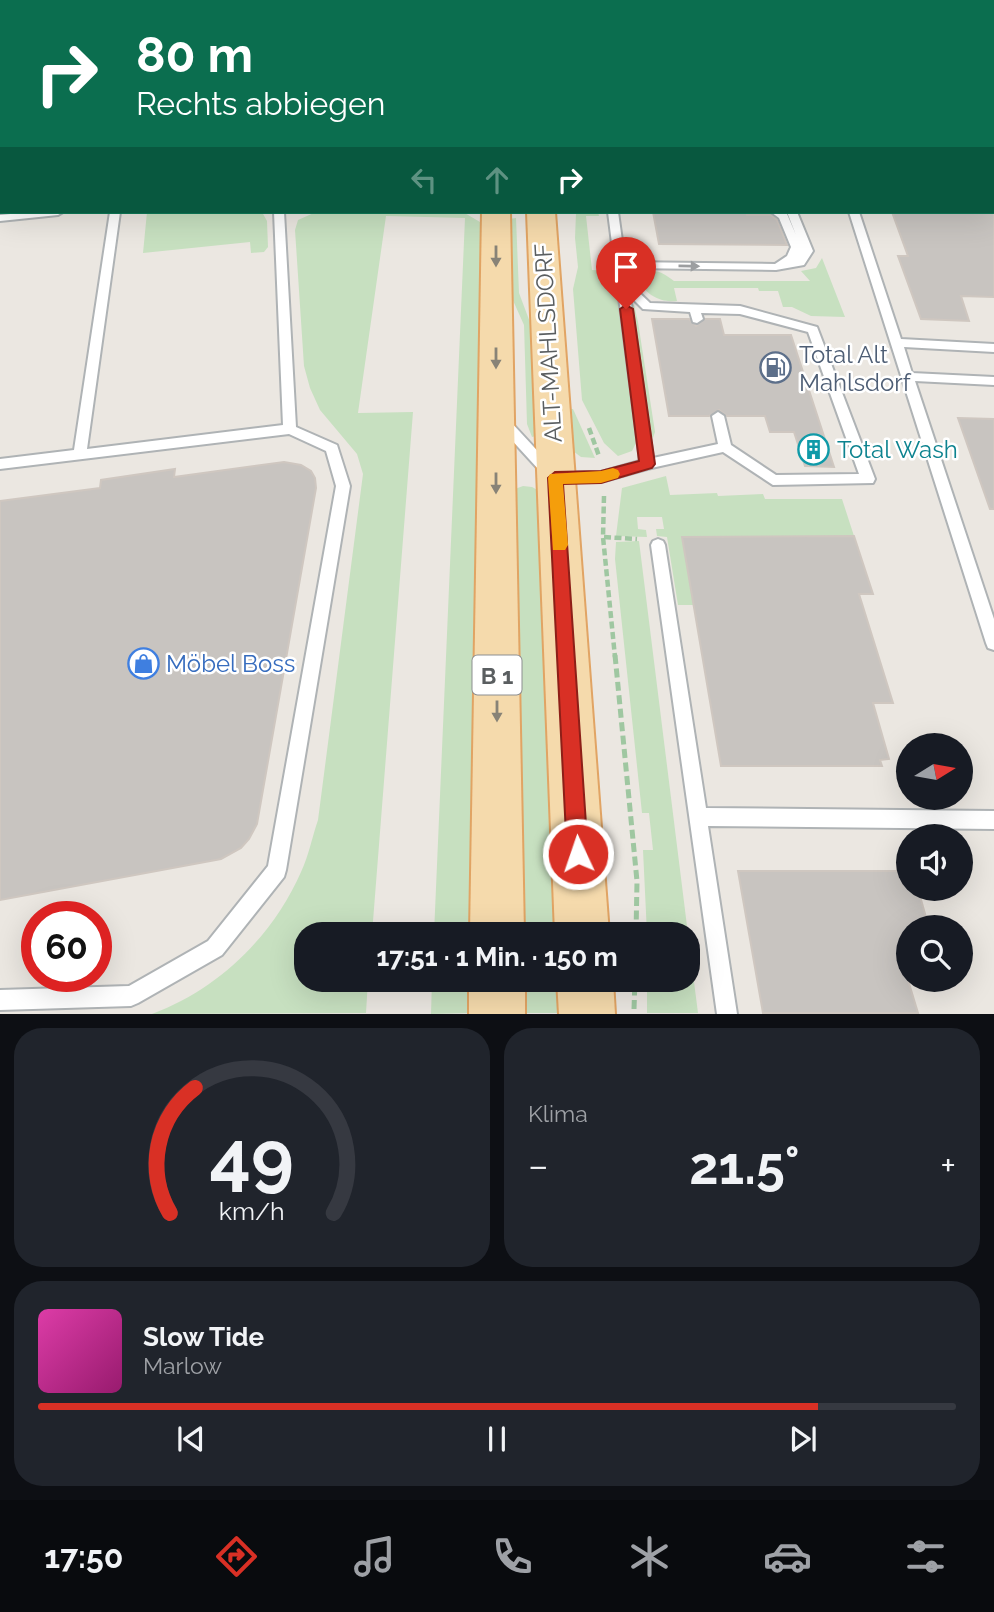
<!DOCTYPE html>
<html lang="de">
<meta charset="utf-8">
<style>
body{margin:0;font-family:Raleway,sans-serif;background:#20242c;color:#f1f3f6;height:100vh;display:flex;flex-direction:column;font-size:26px;white-space:nowrap}
*{box-sizing:border-box;margin:0}
p{font-size:23px;color:#9ea1a6}
.icon{flex:none;width:38px;height:38px;fill:none;stroke:currentColor;stroke-width:2;stroke-linecap:round;stroke-linejoin:round}
.map{position:relative;height:1014px;overflow:hidden}
.sheet{display:flex;flex-direction:column;gap:14px;padding:14px;background:#0d0f14;flex:1}
.sheet>*{flex:none}
.top-card{position:absolute;left:0px;top:0px;width:994px;height:214px;box-shadow:0 7px 28px #0002;background:#0b6e4f;color:#fff;overflow:hidden}
.needle{width:46px;rotate:79deg}
.buttons{position:absolute;left:896px;top:733px;display:grid;gap:14px}
.buttons a{display:grid;place-items:center;width:77px;height:77px;border-radius:50%;background:#171b24;box-shadow:0 7px 28px #0002;font-size:35px}
.speed{position:absolute;left:21px;top:901px;display:flex;gap:14px;font-size:35px;font-weight:700;text-align:center}
.speed>*{display:grid;place-content:center;width:91px;height:91px;border-radius:50%;background:#171b24;box-shadow:0 7px 28px #0002;line-height:1}
.speed .limit{border:10px solid #d22;background:#fff;color:#111}
.pin{position:absolute;display:grid;place-items:center;width:60px;height:60px;color:#fff;margin:-72px -30px;border-radius:50% 50% 50% 0;rotate:-45deg;box-shadow:0 0 7px #0007}
.pin .icon{rotate:45deg}
.me{position:absolute;width:77px;margin:-38px;rotate:357deg;stroke-linejoin:round;filter:drop-shadow(0 0 5px #0008)}
.turn{display:flex;align-items:center;gap:24px;height:147px;padding:0 21px;font-size:32px}
.turn .icon{width:91px;height:91px;stroke-width:2.5}
.turn b{display:block;font-size:49px;line-height:60px}
.lanes{display:flex;align-items:center;height:66px;padding:0 21px;background:#0003;justify-content:center;gap:35px;direction:ltr}
.lanes .off{opacity:.35}
.big{font-size:52px;font-weight:700;line-height:1.1}
.sheet .tile{flex:1;display:flex;flex-direction:column;justify-content:center;gap:10px;min-width:0;padding:0 24px;border-radius:28px;background:#20242c}
.sheet .dial{align-items:center;gap:0}
.dial svg{height:182px;overflow:visible;fill:none;stroke:#363941;stroke-width:7;stroke-linecap:round;text-anchor:middle}
.dial text{fill:#f1f3f6;stroke:none}
.song{display:flex;align-items:center;gap:21px}
.cover{width:84px;height:84px;border-radius:10px;background:linear-gradient(135deg,hsl(320 70% 55%),hsl(320 70% 35%))}
.played{height:7px;border-radius:4px;background:linear-gradient(90deg,#d93025 85%,#363941 85%)}
.keys{display:flex;justify-content:space-around;direction:ltr}
.heat{display:flex;justify-content:space-between;align-items:center;font-size:38px;direction:ltr}
.sheet .tiles{flex:1;display:grid;gap:14px;grid-template-columns:1fr 1fr}
.tile:last-child{grid-column:span 2}
.trip{position:absolute;left:294px;top:922px;width:406px;height:70px;border-radius:28px;background:#171b24;box-shadow:0 7px 28px #0002;font-weight:700;line-height:70px;text-align:center}
.dock{display:flex;height:112px;justify-content:space-around;align-items:center;background:#090b0e;color:#9ea1a6}
.dock .icon{width:49px;height:49px}
.dock .current{color:#d93025}
.dock b{font-size:32px;color:#f1f3f6}
.map>svg:first-child{display:block}
.green{fill:#c7e0c0}
.building{fill:#c8c4c0;stroke:#cfc7c0;stroke-width:2}
.lines{fill:none;stroke-linecap:round;stroke-linejoin:round}
.lane-casing{stroke:#afb3b5;stroke-width:4}
.secondary-casing{stroke:#aeb2b5;stroke-width:3}
.primary-casing{stroke:#e1a464;stroke-width:4}
.path-far2{stroke:#9fc7a1;stroke-width:2.5;stroke-dasharray:4.5 2;stroke-linecap:butt}
.path-far1{stroke:#9fc7a1;stroke-width:4.5;stroke-dasharray:7 3.5;stroke-linecap:butt}
.path{stroke:#9fc7a1;stroke-width:5;stroke-dasharray:9 4.5;stroke-linecap:butt}
.lane{fill:#fff;fill-rule:evenodd}
.secondary{fill:#fff;fill-rule:evenodd}
.primary{fill:#f5daac;fill-rule:evenodd}
.oneway{fill:#888377}
.oneway2{fill:#9c9ea0}
.route{fill:#d93025;stroke:#8d1f18;stroke-width:2}
.slow{fill:#f59e0b}
.labels{text-anchor:middle;dominant-baseline:central;stroke-width:5;stroke-linejoin:round;paint-order:stroke}
.shield{fill:#fff;stroke:#8c8e90;stroke-width:2}
.shield-label{font-size:23px;font-weight:bold;fill:#5a5e60}
.street-label{font-size:24px;fill:#5a5e60;stroke:#fff}
.service-label{font-size:24px;fill:#4e5e75;stroke:#fff;text-anchor:start}
.culture-label{font-size:24px;fill:#0d838f;stroke:#fff;text-anchor:start}
.shop-label{font-size:24px;fill:#366cbe;stroke:#fff;text-anchor:start}
</style>
<div class="map">
<svg width="994" height="1014" viewBox="0 0 994 1014">
<rect width="100%" height="100%" fill="#ebe7e1"/>
<g class="green">
<polygon points="147,212 262,212 267,221 268,247 264,252 251,253 250,242 143,253"/>
<path d="M316,212H463L480,222L483,232L473,934H434L465,218L386,216L358,413L413,412L372,934H306V980H368L366,1013L152,1014C218,990 273,936 301,872C309,855 312,837 318,820L363,474L357,454L320,410L310,388L304,366L295,230L298,220Z"/>
<polygon points="598,212 599,216 586,216 592,270 610,271 616,283 636,443 632,451 618,456 604,443 582,400 573,289 578,267 575,238 576,213"/>
<polygon points="516,218 519,293 534,333 536,436 532,437 527,424 524,325 511,296 509,219"/>
<path d="M822,258L845,317L811,316L792,307H783L778,291H759L758,288H674L677,301C660,303 644,294 639,279C651,265 662,272 674,281H810L801,271L816,268Z"/>
<polygon points="630,303 634,305 638,322 655,432 653,438 650,434"/>
<polygon points="569,409 573,409 595,458 581,457 573,451"/>
<polygon points="666,476 670,495 717,493 718,496 763,494 765,499 842,499 854,536 682,537 694,605 678,605 667,537 657,536 656,529 664,529 662,517 637,517 638,529 646,530 647,537 616,536 622,488"/>
<polygon points="523,486 532,487 541,492 559,934 522,934 515,489"/>
<polygon points="639,541 688,934 647,934 643,850 653,850 649,813 642,813 615,559 616,542"/>
<polygon points="688,935 698,1013 647,1013 647,980 688,980"/>
<polygon points="432,980 473,980 472,1013 431,1014"/>
<polygon points="523,980 561,980 562,1013 524,1013"/>
</g>
<g class="building">
<polygon points="653,212 746,212 747,215 771,215 777,220 787,245 659,244"/>
<polygon points="892,212 994,212 994,297 961,296 969,321 921,319 898,256 908,256"/>
<polygon points="652,319 689,319 696,326 705,319 720,319 724,335 791,335 834,467 805,466 794,432 770,432 765,416 727,416 719,410 709,416 669,416"/>
<polygon points="958,418 994,419 994,509 990,509"/>
<polygon points="284,462 301,465 311,471 315,478 316,488 257,824 249,839 241,848 221,859 0,900 0,501 100,488 101,480 175,469 174,477"/>
<polygon points="854,536 873,594 859,594 893,703 873,703 889,759 880,760 882,766 721,766 682,537"/>
<polygon points="738,871 908,871 908,889 918,889 929,928 908,928 908,980 918,1013 763,1013"/>
</g>
<g class="lines">
<defs>
<g id="lane">
<rect x="782" y="0" width="8" height="2"/>
<rect x="992" y="135" width="2" height="6"/>
<polygon points="31,212 63,212 58,215 0,221 0,215"/>
<polygon points="110,212 120,212 87,449 283,425 274,212 284,212 296,427 337,445 350,486 286,870 284,877 222,955 138,1003 131,1006 0,1010 0,990 129,986 208,941 268,866 336,486 326,451 289,434 0,469 0,459 74,450"/>
<path d="M608,212H618L625,262L775,264L787,256L791,247L779,218L771,212L787,214L796,235L787,212H797L813,251L804,265L776,270L626,268L628,282L650,303L740,306L817,327L875,479L873,483L773,485L723,452L647,469L601,482H550L497,424L496,421L497,418H507L558,473L601,472L640,461ZM630,296L643,309L690,312L693,322L697,323L703,319L701,313L740,314L808,332L859,474L776,475L731,445L724,416L718,412L712,416L718,444L653,458Z"/>
<polygon points="849,212 859,212 901,339 994,344 994,352 904,347 912,373 994,377 994,385 915,381 994,619 994,650 988,648 986,643"/>
<polygon points="658,539 663,541 665,545 706,808 994,811 994,829 708,826 737,1014 717,1014 651,545 653,541"/>
</g>
<polygon id="secondary" points="0,0 42,0 2,2 2,6"/>
<g id="primary">
<rect x="486" y="0" width="20" height="2"/>
<rect x="519" y="0" width="20" height="2"/>
<polygon points="482,212 510,212 524,934 470,934"/>
<polygon points="527,212 555,212 609,934 555,934"/>
<rect x="469" y="980" width="56" height="34"/>
<polygon points="557,980 613,980 615,1014 559,1014"/>
</g>
</defs>
<use href="#lane" class="lane-casing"/>
<use href="#secondary" class="secondary-casing"/>
<use href="#primary" class="primary-casing"/>
<polyline class="path-far2" points="419,2 423,0"/>
<g class="path-far1">
<polyline points="589,428 599,456"/>
<polyline points="604,496 603,537 615,657"/>
<polyline points="604,537 637,539"/>
</g>
<g class="path">
<polyline points="615,655 637,881 636,934"/>
<polyline points="634,1009 635,980"/>
</g>
<use href="#lane" class="lane"/>
<use href="#secondary" class="secondary"/>
<use href="#primary" class="primary"/>
</g>
<defs><path id="oneway-solid" d="M-6-.8H1V-3.2L6.5 0L1 3.2V.8H-6Z" transform="scale(1.75)"/></defs>
<g class="oneway">
<use href="#oneway-solid" transform="translate(496 256) rotate(90)"/>
<use href="#oneway-solid" transform="translate(496 358) rotate(90)"/>
<use href="#oneway-solid" transform="translate(496 483) rotate(90)"/>
<use href="#oneway-solid" transform="translate(497 711) rotate(90)"/>
</g>
<use class="oneway2" href="#oneway-solid" transform="translate(689 266) rotate(1)"/>
<polygon class="route" points="626,305 633,309 655,464 652,468 601,483 563,484 588,854 585,861 578,865 570,861 567,854 548,478 555,472 601,471 639,461 620,309"/>
<polygon class="slow" points="613,468 618,470 620,474 618,478 601,483 563,484 568,545 565,550 553,550 548,478 550,474 601,471"/>
<defs>
<symbol id="fuel-ring" viewBox="-11 -11 22 22"><circle r="9.5" fill="#fff" stroke="#5c6f8a" stroke-width="1.5"/><path d="M-5.5-6h7V0h2V4h1.3V-2.5L3-4.5l.8-.8L6-3V5H2.5V1h-1V6h-7ZM-4.2-4.7v3.2H.2V-4.7Z" fill="#5c6f8a"/></symbol>
<symbol id="building-ring" viewBox="-11 -11 22 22"><circle r="9.5" fill="#fff" stroke="#0f9aa8" stroke-width="1.5"/><path d="M-4-6H4V6H1V3H-1V6H-4ZM-2.5-4.3h1.7v1.8h-1.7ZM.8-4.3h1.7v1.8H.8ZM-2.5-1h1.7V.8h-1.7ZM.8-1h1.7V.8H.8Z" fill="#0f9aa8"/></symbol>
<symbol id="shop-ring" viewBox="-11 -11 22 22"><circle r="9.5" fill="#fff" stroke="#3f7fe0" stroke-width="1.5"/><path d="M-5-2.5h2.3a2.7 3.5 0 0 1 5.4 0H5L5.5 6h-11ZM-1.5-2.5h3a1.5 2.3 0 0 0-3 0Z" fill="#3f7fe0"/></symbol>
</defs>
<g fill-rule="evenodd">
<use href="#fuel-ring" x="758" y="350" width="35" height="35"/>
<use href="#building-ring" x="796" y="432" width="35" height="35"/>
<use href="#shop-ring" x="126" y="646" width="35" height="35"/>
</g>
<g class="labels">
<rect class="shield" x="472.5" y="655.5" width="49" height="39" rx="5"/>
<g class="shield-label">
<text x="497" y="675">B 1</text>
</g>
<g class="street-label">
<text transform="translate(548 343) rotate(-93)">ALT-MAHLSDORF</text>
</g>
<g class="service-label">
<text x="799" y="354">Total Alt<tspan x="799" dy="28">Mahlsdorf</tspan></text>
</g>
<g class="culture-label">
<text x="837" y="449">Total Wash</text>
</g>
<g class="shop-label">
<text x="166" y="663">Möbel Boss</text>
</g>
</g>
</svg>
<div class="buttons">
<a><svg class="needle" viewBox="-14 -14 28 28"><path d="M0-13l5 13h-10z" fill="#e53935"/><path d="M0 13l5-13h-10z" fill="#9ea1a6"/></svg></a>
<a><svg class="icon" aria-label="sound" viewBox="0 0 24 24"><path d="M4 9h4l5-4v14l-5-4H4zM17 9q2 3 0 6"/></svg></a>
<a><svg class="icon" aria-label="search" viewBox="0 0 24 24"><circle cx="10" cy="10" r="6"/><path d="M15 15l6 6"/></svg></a>
</div>
<div class="speed"><div class="limit">60</div></div>
<div class="pin" style="left:626px;top:309px;background:#d93025"><svg class="icon" aria-label="arrive" viewBox="0 0 24 24"><path d="M6 21V4h12l-3 4 3 4H6"/></svg></div>
<svg class="me" style="left:578px;top:854px" viewBox="-20 -20 40 40"><circle r="17" fill="#d93025" stroke="#fff" stroke-width="3"/><path d="M0-11L8 9 0 5-8 9z" fill="#fff"/></svg>
<div class="trip">17:51 · 1 Min. · 150 m</div>
<div class="top-card">
<div class="turn"><svg class="icon" aria-label="right" viewBox="0 0 24 24"><path d="M7 20v-9h11M14 6l5 5-5 5"/></svg><div><b>80 m</b>Rechts abbiegen</div></div>
<div class="lanes"><svg class="icon off" aria-label="left" viewBox="0 0 24 24"><path d="M17 20v-9H6M10 6l-5 5 5 5"/></svg><svg class="icon off" aria-label="ahead" viewBox="0 0 24 24"><path d="M12 20V5M6 11l6-6 6 6"/></svg><svg class="icon" aria-label="right" viewBox="0 0 24 24"><path d="M7 20v-9h11M14 6l5 5-5 5"/></svg></div>
</div>
</div>
<section class="sheet">
<div class="tiles">
<div class="tile dial"><svg viewBox="0 0 100 80">
<path d="M14 69A42 42 0 1 1 86 69"/>
<path d="M14 69A42 42 0 0 1 25 14" stroke="#d93025"/>
<text x="50" y="56" font-size="32" font-weight="700">49</text>
<text x="50" y="72" font-size="11">km/h</text>
</svg></div>
<div class="tile"><p>Klima</p>
<div class="heat"><a>−</a><b class="big">21.5°</b><a>+</a></div>
</div>
<div class="tile">
<div class="song"><i class="cover"></i><div><b>Slow Tide</b><p>Marlow</p></div></div>
<div class="played"></div>
<div class="keys"><svg class="icon" aria-label="previous" viewBox="0 0 24 24"><path d="M18 5L8 12l10 7zM5 5v14"/></svg><svg class="icon" aria-label="pause" viewBox="0 0 24 24"><path d="M8 5v14M16 5v14"/></svg><svg class="icon" aria-label="next" viewBox="0 0 24 24"><path d="M6 5l10 7-10 7zM19 5v14"/></svg></div>
</div>
</div>
</section>
<nav class="dock">
<b>17:50</b>
<svg class="icon current" aria-label="directions" viewBox="0 0 24 24"><path d="M12 3l9 9-9 9-9-9zM9 14v-3h6M13 9l2 2-2 2"/></svg>
<svg class="icon" aria-label="music" viewBox="0 0 24 24"><path d="M9 18V5l10-2v13"/><circle cx="6" cy="18" r="3"/><circle cx="16" cy="16" r="3"/></svg>
<svg class="icon" aria-label="phone" viewBox="0 0 24 24"><path d="M5 4h4l2 5-3 2q2 4 5 5l2-3 5 2v4C11 20 4 13 5 4z"/></svg>
<svg class="icon" aria-label="climate" viewBox="0 0 24 24"><path d="M12 3v18M4 7l16 10M4 17L20 7"/></svg>
<svg class="icon" aria-label="car" viewBox="0 0 24 24"><path d="M5 17H2v-5l4-1 3-4h7l3 4 3 1v5h-3M9 17h6M6 11h13"/><circle cx="7" cy="17" r="2"/><circle cx="17" cy="17" r="2"/></svg>
<svg class="icon" aria-label="filters" viewBox="0 0 24 24"><path d="M4 7h16M4 17h16"/><circle cx="9" cy="7" r="2"/><circle cx="15" cy="17" r="2"/></svg>
</nav>
